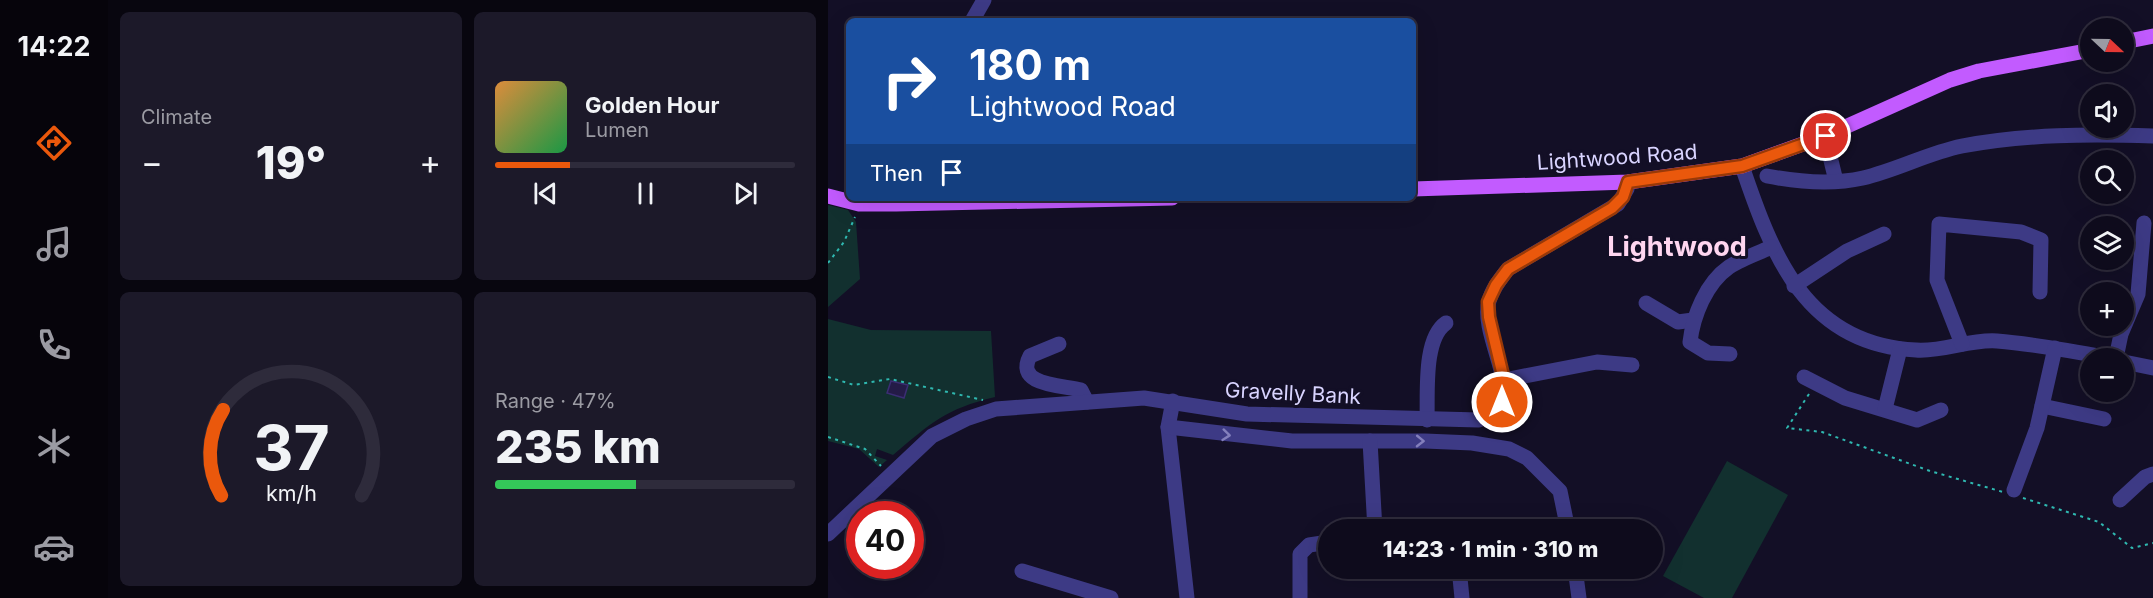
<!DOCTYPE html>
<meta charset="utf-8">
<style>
body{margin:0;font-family:Inter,sans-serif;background:#1c1929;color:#f1f3f6;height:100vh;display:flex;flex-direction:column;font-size:22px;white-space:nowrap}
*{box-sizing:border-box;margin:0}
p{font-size:20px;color:#9b9ba3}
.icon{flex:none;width:33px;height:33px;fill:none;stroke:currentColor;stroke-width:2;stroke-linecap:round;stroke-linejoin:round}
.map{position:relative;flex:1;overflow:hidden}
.side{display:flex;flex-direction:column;gap:12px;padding:12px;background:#08060f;width:720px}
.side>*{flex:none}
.banner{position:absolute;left:18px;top:18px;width:570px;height:183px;border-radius:9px;box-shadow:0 6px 24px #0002,0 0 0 2px #2e2b3b;background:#1a4fa0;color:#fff;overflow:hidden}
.needle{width:39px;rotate:112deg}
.fabs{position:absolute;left:1252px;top:18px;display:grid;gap:12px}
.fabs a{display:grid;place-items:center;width:54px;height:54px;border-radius:50%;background:#0e0b1c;box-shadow:0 6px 24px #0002,0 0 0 2px #2e2b3b;font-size:30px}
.speed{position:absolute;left:18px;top:501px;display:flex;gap:12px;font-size:30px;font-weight:700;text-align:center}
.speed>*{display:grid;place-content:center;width:78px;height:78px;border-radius:50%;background:#0e0b1c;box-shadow:0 6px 24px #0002,0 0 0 2px #2e2b3b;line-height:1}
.speed .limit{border:9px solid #d22;background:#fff;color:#111}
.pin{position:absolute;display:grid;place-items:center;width:51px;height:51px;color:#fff;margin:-26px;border:3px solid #fff;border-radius:50%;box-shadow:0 2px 6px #0007}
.me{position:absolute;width:66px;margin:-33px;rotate:0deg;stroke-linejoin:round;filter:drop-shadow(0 0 4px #0008)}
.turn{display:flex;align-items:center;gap:21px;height:126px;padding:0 24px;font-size:27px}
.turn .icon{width:78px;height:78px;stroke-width:2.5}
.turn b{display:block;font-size:42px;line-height:51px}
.then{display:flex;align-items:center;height:57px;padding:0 24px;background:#0003;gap:12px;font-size:22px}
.big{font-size:45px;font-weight:800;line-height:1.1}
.side .widget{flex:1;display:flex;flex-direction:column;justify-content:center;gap:9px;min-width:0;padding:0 21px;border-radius:9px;background:#1c1929}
.side .dial{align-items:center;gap:0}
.dial svg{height:156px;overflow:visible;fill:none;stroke:#2e2b3b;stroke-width:7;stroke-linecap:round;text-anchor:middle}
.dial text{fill:#f1f3f6;stroke:none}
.song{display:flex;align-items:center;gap:18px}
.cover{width:72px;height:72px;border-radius:9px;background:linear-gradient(135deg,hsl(30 70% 55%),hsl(140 70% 35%))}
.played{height:6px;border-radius:3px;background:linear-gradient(90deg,#ea580c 25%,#2e2b3b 25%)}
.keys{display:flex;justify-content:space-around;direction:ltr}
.heat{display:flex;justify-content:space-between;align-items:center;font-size:33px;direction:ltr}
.charge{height:9px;border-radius:4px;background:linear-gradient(90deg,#34c759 47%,#2e2b3b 0)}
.side .tiles{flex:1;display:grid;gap:12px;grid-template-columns:repeat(2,1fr)}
.trip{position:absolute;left:490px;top:519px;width:345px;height:60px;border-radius:30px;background:#0e0b1c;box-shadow:0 6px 24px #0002,0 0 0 2px #2e2b3b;font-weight:800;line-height:60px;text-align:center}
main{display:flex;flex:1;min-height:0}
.menu{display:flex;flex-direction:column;width:108px;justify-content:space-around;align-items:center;background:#06040b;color:#9b9ba3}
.menu .icon{width:42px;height:42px}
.menu .current{color:#ea580c}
.menu b{font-size:27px;color:#f1f3f6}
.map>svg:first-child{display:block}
.green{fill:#12302f}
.building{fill:#241b47;stroke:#3b2d73;stroke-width:1.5}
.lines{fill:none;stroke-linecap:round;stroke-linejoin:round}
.path{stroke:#2fb8b0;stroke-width:2;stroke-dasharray:3 4.5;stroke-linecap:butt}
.minor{stroke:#3d3a85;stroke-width:15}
.major{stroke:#c25bff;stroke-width:15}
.oneway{stroke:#837fbc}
.route-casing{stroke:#983908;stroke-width:15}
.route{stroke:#ea580c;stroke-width:10}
.labels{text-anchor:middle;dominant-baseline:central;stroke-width:6;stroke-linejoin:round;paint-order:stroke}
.street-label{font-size:21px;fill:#d9d4ff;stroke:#130f26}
.district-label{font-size:27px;font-weight:bold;fill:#ffd6f0;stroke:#130f26}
</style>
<main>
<nav class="menu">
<b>14:22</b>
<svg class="icon current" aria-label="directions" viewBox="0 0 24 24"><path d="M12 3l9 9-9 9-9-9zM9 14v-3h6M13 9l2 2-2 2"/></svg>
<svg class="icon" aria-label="music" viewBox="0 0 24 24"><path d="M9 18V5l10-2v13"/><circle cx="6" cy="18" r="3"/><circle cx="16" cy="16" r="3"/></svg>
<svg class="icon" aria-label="phone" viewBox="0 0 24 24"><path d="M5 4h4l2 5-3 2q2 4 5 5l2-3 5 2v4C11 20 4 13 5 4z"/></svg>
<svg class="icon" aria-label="climate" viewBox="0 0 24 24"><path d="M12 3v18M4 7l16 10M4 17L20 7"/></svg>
<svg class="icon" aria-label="car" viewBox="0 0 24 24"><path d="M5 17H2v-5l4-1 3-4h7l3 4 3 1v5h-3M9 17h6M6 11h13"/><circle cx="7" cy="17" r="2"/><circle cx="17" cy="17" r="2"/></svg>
</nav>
<section class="side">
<div class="tiles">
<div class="widget"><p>Climate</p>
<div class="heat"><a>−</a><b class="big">19°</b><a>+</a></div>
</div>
<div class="widget">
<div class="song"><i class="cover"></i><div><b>Golden Hour</b><p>Lumen</p></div></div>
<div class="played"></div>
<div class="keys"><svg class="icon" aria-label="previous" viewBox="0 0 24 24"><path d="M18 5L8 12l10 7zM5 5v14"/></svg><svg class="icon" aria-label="pause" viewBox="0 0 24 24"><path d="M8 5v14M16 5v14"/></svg><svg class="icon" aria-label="next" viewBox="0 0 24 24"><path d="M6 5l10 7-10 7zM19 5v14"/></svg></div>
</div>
<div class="widget dial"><svg viewBox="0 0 100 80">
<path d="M14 69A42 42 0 1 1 86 69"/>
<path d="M14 69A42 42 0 0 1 15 25" stroke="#ea580c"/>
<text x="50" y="56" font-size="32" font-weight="700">37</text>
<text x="50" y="72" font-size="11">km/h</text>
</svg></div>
<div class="widget"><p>Range · 47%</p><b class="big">235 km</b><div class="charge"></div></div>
</div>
</section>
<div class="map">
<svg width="1325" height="598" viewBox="0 0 1325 598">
<rect width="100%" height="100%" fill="#130f26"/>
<g class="green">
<polygon points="0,205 20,210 28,222 32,279 0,307"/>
<path d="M0,319L43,330L163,331L167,397C117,409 103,423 65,455L49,449L47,456L59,460L51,467L31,449L0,441Z"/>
<polygon points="899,461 960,495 904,598 876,598 835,576"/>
</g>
<polygon class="building" points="63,381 80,385 76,398 59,393"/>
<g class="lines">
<g class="path">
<polyline points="0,263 16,242 27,217"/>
<polyline points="0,377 26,385 62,379 155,400"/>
<polyline points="981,394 959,428 994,432 1102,471 1175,492"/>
<polyline points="0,437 37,449 53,466"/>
<polyline points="1195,498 1271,522 1304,548 1325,543"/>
</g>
<g class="minor">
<polyline points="144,21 156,0"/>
<polyline points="997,136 1008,181"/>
<path d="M914,166C944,255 978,345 1088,350C1116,352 1141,339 1169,341C1207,344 1244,351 1281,358"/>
<path d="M939,176C970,182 1004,185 1035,178C1069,170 1100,153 1134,146C1198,134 1261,134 1325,136"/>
<polyline points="966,286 1019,251 1056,234"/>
<polyline points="818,303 850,322 865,320"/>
<path d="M231,344L202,356C186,386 235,385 253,390L259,402"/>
<polyline points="1134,344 1109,280 1111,224 1193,232 1213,240 1212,292"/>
<path d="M902,354L880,353L862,342C865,316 878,283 901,267C913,259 930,253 944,247"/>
<polyline points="1288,358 1293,334 1310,294 1316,223"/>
<polyline points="1296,362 1325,368"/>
<polyline points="976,377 1017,398 1089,420 1113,410"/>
<polyline points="676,380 769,362 804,365"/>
<polyline points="345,401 340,427 359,598"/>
<polyline points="1214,406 1276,419"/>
<polyline points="1057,409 1072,349"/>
<path d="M599,420C600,393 595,339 618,323"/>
<polyline points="340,427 464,441 597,441 644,443 681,449 699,458 732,491 740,530"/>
<polyline points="542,441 547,530"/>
<polyline points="1186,490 1209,428 1227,348"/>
<polyline points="1292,500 1317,477 1325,474"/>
<path d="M0,534L104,436L138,419L168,409L316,398L419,414L651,420L660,416L674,402L677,392C676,365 654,326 661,301C664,289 673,278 680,269L790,204L799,189L800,182"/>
<polyline points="631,568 634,598"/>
<polyline points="747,568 751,598"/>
<polyline points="194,571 283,598"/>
<polyline points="472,598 472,554 481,545 501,542"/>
</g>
<g class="major">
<polyline points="1296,42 1325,36"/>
<polyline points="585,189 800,182 914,166 997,136 1122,80 1151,71 1263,50"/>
<polyline points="0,196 31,204 68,204 344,198"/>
</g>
</g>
<defs><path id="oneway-chevron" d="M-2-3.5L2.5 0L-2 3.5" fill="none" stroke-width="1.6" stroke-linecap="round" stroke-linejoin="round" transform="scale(1.5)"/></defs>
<g class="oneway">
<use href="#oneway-chevron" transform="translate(398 435) rotate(6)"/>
<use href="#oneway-chevron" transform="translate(592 441) rotate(1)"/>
</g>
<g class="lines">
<defs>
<polyline id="route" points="674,402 676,380 661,317 660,302 668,285 680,269 784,208 795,197 800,182 914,166 998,136"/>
</defs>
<use href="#route" class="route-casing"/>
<use href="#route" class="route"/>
</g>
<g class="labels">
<g class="street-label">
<text transform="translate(789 157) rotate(-4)">Lightwood Road</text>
<text transform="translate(465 393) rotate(3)">Gravelly Bank</text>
</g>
<g class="district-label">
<text x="849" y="246">Lightwood</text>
</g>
</g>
</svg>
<div class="fabs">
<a><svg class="needle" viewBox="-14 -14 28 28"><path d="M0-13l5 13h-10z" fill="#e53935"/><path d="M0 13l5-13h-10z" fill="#9b9ba3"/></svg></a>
<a><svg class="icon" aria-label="sound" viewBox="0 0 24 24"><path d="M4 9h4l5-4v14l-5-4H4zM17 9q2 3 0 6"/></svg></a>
<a><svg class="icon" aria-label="search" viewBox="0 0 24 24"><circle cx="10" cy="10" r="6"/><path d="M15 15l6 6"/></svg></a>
<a><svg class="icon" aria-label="layers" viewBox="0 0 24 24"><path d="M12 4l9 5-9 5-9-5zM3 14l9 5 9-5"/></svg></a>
<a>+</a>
<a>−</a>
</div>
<div class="speed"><div class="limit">40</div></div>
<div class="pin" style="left:998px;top:136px;background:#d93025"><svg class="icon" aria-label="arrive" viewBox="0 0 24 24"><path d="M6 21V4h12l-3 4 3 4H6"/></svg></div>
<svg class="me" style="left:674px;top:402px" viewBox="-20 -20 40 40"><circle r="17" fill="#ea580c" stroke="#fff" stroke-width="3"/><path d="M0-11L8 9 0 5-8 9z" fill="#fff"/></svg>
<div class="trip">14:23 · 1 min · 310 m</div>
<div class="banner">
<div class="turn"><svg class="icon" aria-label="right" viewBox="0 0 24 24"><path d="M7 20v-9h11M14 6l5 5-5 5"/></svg><div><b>180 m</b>Lightwood Road</div></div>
<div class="then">Then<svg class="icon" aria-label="arrive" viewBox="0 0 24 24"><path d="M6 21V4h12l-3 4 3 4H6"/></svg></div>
</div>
</div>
</main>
